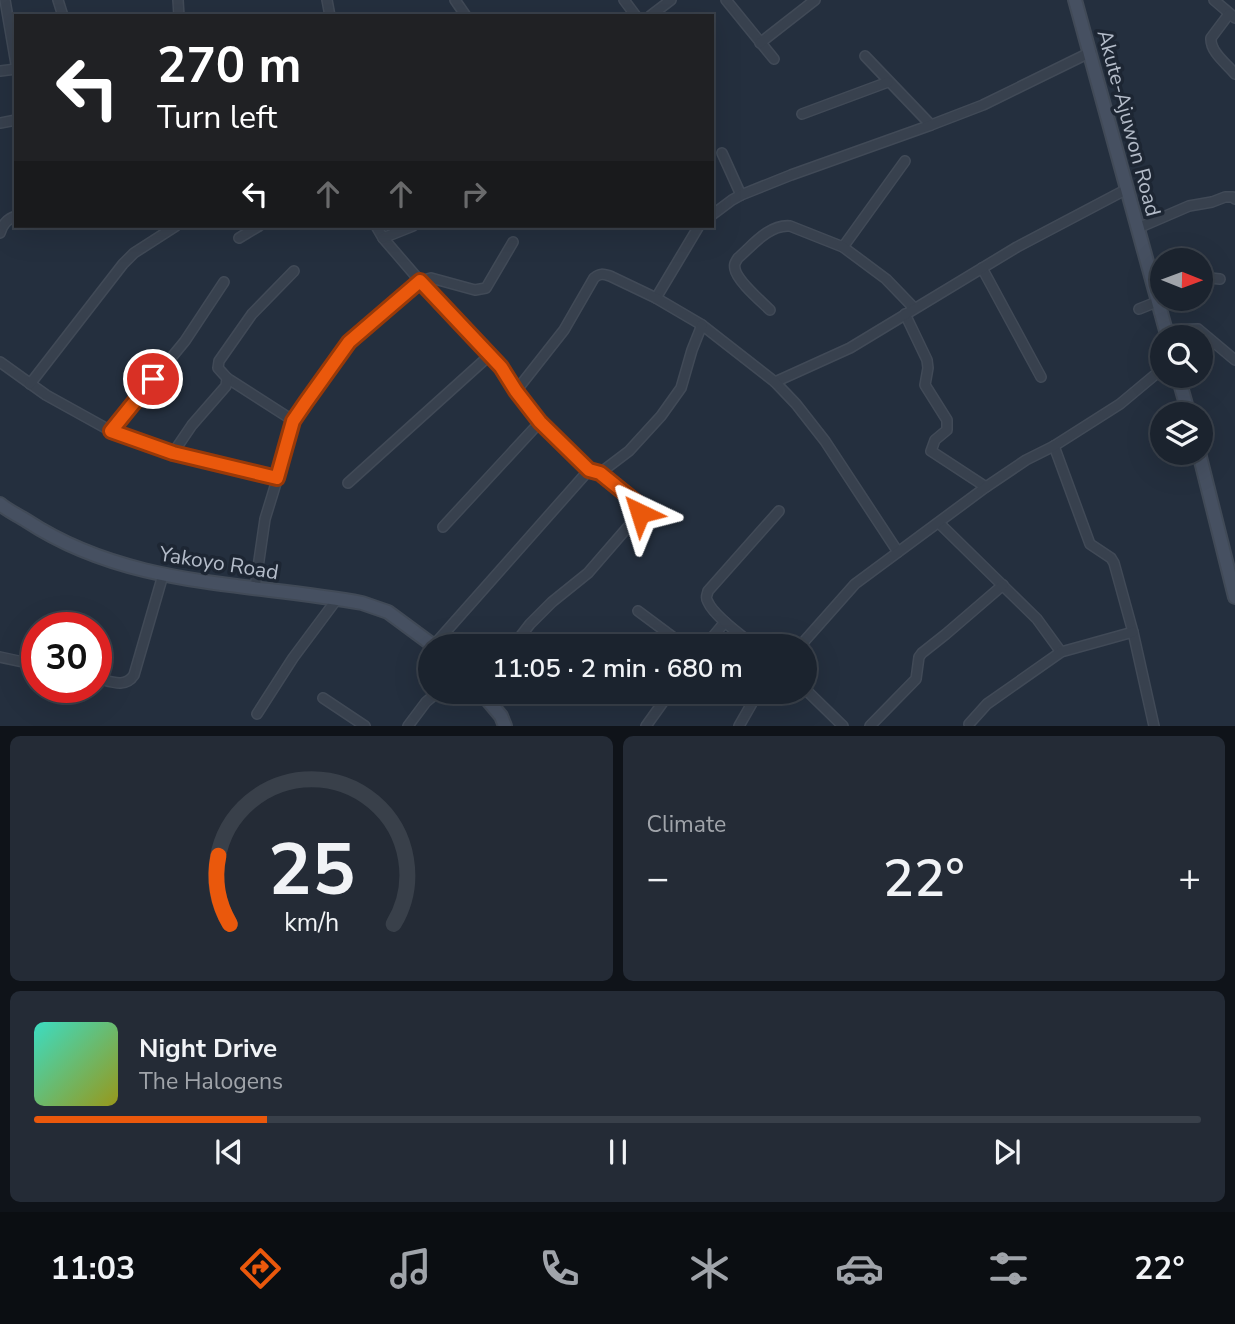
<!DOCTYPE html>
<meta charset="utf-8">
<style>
body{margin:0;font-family:"Nunito Sans",sans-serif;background:#242b36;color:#f1f3f6;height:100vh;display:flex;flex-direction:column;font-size:26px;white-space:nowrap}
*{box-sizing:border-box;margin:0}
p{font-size:23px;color:#a0a4aa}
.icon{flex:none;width:38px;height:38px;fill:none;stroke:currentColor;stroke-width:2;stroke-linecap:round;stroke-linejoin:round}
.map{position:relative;height:726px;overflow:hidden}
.details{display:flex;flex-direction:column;gap:10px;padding:10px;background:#0f1319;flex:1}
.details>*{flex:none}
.guide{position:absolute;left:14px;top:14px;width:700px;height:214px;border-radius:0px;box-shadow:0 7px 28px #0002,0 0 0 2px #39404a;background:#202124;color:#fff;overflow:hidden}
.needle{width:46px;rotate:91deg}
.fabs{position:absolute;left:1150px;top:248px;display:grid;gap:14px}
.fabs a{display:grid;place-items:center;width:63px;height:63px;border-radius:50%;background:#1b232e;box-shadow:0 7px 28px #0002,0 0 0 2px #39404a;font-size:35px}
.speed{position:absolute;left:21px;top:612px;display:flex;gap:14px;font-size:35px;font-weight:700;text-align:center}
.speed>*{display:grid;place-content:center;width:91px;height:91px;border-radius:50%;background:#1b232e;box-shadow:0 7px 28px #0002,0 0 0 2px #39404a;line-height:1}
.speed .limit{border:10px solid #d22;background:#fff;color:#111}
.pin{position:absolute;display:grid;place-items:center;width:60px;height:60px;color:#fff;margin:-30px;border:4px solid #fff;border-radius:50%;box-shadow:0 2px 7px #0007}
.me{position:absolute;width:77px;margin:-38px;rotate:319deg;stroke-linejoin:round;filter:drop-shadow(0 0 5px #0008)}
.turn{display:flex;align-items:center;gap:24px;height:147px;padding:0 28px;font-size:32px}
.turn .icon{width:91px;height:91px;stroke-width:2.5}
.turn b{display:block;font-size:49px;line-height:60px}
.lanes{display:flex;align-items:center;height:66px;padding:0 28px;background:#0003;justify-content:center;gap:35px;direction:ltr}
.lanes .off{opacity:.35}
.big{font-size:52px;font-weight:600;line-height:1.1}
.details .widget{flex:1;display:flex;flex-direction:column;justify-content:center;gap:10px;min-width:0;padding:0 24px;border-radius:10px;background:#242b36}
.details .dial{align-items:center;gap:0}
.dial svg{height:182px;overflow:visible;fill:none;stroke:#39404a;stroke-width:7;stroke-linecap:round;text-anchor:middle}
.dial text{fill:#f1f3f6;stroke:none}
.song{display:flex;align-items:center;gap:21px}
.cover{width:84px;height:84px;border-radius:10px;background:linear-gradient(135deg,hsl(170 70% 55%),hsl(60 70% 35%))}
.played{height:7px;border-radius:4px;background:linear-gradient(90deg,#ea580c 20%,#39404a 20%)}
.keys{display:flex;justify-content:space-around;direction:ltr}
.heat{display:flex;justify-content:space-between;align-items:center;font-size:38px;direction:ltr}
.details .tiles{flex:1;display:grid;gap:10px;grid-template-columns:1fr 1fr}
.widget:last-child{grid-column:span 2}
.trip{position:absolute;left:418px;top:634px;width:399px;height:70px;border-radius:35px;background:#1b232e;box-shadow:0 7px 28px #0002,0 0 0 2px #39404a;font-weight:600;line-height:70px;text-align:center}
.tabs{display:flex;height:112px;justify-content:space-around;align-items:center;background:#0b0e12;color:#a0a4aa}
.tabs .icon{width:49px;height:49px}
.tabs .selected{color:#ea580c}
.tabs b{font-size:32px;color:#f1f3f6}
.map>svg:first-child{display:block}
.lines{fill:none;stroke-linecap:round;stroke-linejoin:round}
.street-casing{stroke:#414a57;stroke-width:12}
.secondary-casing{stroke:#414a57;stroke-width:16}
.street{stroke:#38414e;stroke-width:9}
.secondary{stroke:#465061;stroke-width:12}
.route-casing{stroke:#983908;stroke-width:18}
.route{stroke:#ea580c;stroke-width:12}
.labels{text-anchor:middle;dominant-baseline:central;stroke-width:7;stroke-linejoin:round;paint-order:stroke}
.street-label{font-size:21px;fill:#b4bcc9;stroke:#1d2633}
</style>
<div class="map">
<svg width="1235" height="726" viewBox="0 0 1235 726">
<rect width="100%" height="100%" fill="#242f3e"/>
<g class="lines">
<defs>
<g id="street">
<polyline points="5,0 16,64"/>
<polyline points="58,0 63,16"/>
<polyline points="178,0 179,16"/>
<polyline points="327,0 330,16"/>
<polyline points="455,0 466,16"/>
<polyline points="624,0 636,16"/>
<polyline points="726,0 774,59"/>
<polyline points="1214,0 1235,18"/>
<path d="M1229,14L1211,38C1210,52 1227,64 1235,74"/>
<polyline points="650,16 671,0"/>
<polyline points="760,43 815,0"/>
<polyline points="865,56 931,125"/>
<polyline points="0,71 16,69"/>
<polyline points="802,114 888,82"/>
<polyline points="0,123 16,120"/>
<polyline points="722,153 741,195"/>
<polyline points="712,215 732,200 741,195 791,175 931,125 983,105 1091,52"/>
<polyline points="376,226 383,238 420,281 501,367 516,391 540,422 589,470"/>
<polyline points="1138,228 1189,206 1212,202 1225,197 1233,197 1235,199"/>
<path d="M0,233C3,224 7,219 16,216"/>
<polyline points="239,238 259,226"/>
<polyline points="383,238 413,226"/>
<polyline points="843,247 905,161"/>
<polyline points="982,268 1041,377"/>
<polyline points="1200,277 1220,279"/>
<polyline points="656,298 699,226"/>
<polyline points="1139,309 1159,301"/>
<path d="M770,310C761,301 737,281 735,269C734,264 735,263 738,258C752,246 769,224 790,226L843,247L886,279L914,308"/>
<polyline points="905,314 927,360 928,368 925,385 947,420 947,430 935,440 931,451 986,487"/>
<polyline points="1166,330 1198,329 1235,360"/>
<polyline points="0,362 46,395 111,431 173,453 277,478"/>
<polyline points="227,378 294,421"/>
<polyline points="775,382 850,348 1017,247 1127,189"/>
<polyline points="30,384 123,264 134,253 176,226"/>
<path d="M516,391L564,330L594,278C600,273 603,274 610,276L656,298L702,325L775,382L796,404L825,441L898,552"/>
<polyline points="111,431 185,341 224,282"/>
<polyline points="1054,446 1090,544 1111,558 1114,563 1133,632 1154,726"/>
<polyline points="173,453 192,425 226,386 227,378 218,368 219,361 252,314 294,271"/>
<polyline points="600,473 629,451 661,416 681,388 692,350 702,325"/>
<polyline points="348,483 490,355"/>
<polyline points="939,523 1037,619 1061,652"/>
<polyline points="443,527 540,422"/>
<polyline points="255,588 265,519 297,415 349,342 420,281 431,278 475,290 486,288 513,242"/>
<polyline points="638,611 685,646"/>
<polyline points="434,645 589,470 600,473 637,503 640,507 640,513 588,573 552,602 530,624 513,646"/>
<polyline points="705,646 725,622"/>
<path d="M755,646C742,636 714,616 708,602C705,597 707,596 708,591L779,511"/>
<polyline points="800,646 855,584 986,487 1026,460 1054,446 1120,404 1162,369"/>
<polyline points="0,657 37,665"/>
<path d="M96,678C110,681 125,689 134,675L163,575"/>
<polyline points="805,689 843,726"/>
<polyline points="323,698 365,726"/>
<polyline points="257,714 293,658 337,599"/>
<polyline points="969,724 987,704 1061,652 1133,632"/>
<polyline points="408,726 426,702 439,691"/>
<polyline points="646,726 671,691"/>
<polyline points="739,726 759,691"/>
<polyline points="870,726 916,679 919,657 922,653 946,634 1003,585"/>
</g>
<g id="secondary">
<polyline points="1075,0 1168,338"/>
<polyline points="1178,376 1189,415"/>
<polyline points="1199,453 1235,597"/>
<path d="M0,504C8,511 18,515 27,521C129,588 247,582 362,603L388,612L434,646"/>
<polyline points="480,691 501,716 505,726"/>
</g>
</defs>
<use href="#street" class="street-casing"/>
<use href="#secondary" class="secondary-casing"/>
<use href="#street" class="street"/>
<use href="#secondary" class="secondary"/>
</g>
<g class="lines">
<defs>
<polyline id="route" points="153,379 111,431 173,453 277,478 293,421 306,402 349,342 420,281 501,367 516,391 540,422 589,470 600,473 637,503 640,507 640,513"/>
</defs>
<use href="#route" class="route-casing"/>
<use href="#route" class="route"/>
</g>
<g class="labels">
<g class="street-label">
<text transform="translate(1129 123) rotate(75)">Akute-Ajuwon Road</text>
<text transform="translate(219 563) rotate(9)">Yakoyo Road</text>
</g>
</g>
</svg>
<div class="fabs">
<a><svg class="needle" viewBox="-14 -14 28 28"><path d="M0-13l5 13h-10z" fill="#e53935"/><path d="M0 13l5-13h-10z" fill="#a0a4aa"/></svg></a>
<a><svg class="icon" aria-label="search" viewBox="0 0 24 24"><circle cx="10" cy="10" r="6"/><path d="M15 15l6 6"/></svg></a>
<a><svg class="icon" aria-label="layers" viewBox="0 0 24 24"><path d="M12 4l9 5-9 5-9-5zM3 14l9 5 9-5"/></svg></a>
</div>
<div class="speed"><div class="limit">30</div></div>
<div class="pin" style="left:153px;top:379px;background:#d93025"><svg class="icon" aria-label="arrive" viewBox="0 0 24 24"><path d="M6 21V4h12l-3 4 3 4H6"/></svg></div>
<svg class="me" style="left:640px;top:513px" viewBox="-20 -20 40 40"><path d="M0-17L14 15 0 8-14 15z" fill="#ea580c" stroke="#fff" stroke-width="4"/></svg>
<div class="trip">11:05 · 2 min · 680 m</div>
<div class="guide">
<div class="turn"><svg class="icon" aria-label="left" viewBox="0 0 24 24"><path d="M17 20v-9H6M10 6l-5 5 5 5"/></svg><div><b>270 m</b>Turn left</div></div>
<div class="lanes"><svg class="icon" aria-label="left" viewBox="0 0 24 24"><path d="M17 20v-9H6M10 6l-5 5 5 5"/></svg><svg class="icon off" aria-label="ahead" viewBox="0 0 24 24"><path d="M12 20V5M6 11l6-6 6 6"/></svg><svg class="icon off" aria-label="ahead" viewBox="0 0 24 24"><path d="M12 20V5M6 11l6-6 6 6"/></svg><svg class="icon off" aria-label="right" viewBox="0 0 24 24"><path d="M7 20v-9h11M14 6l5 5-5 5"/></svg></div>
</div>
</div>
<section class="details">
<div class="tiles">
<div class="widget dial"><svg viewBox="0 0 100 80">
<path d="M14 69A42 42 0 1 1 86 69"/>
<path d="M14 69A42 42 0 0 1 9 39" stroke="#ea580c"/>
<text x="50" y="56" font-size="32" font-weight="700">25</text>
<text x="50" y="72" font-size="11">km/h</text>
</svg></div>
<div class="widget"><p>Climate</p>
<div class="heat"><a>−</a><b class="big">22°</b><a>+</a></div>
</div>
<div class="widget">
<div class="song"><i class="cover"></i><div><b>Night Drive</b><p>The Halogens</p></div></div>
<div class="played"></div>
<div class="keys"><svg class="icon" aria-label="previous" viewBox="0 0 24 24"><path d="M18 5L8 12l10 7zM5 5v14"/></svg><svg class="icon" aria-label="pause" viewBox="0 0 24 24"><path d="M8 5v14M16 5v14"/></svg><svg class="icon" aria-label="next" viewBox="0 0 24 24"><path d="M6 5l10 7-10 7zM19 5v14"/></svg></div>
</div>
</div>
</section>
<nav class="tabs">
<b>11:03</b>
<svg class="icon selected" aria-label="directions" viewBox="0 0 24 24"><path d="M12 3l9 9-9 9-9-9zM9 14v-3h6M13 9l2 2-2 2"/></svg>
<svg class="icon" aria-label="music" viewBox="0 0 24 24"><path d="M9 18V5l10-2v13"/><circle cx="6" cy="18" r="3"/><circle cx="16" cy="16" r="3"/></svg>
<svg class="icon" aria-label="phone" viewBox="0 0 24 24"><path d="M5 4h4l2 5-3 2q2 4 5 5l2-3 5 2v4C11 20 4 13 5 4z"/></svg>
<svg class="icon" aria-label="climate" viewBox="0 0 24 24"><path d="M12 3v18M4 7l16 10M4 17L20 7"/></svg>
<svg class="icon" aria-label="car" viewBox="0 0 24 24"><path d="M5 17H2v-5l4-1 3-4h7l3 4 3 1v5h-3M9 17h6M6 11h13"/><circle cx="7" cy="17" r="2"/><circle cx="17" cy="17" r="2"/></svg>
<svg class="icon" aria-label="filters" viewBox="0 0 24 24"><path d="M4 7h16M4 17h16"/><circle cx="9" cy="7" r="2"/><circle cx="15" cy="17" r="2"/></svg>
<b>22°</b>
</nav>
